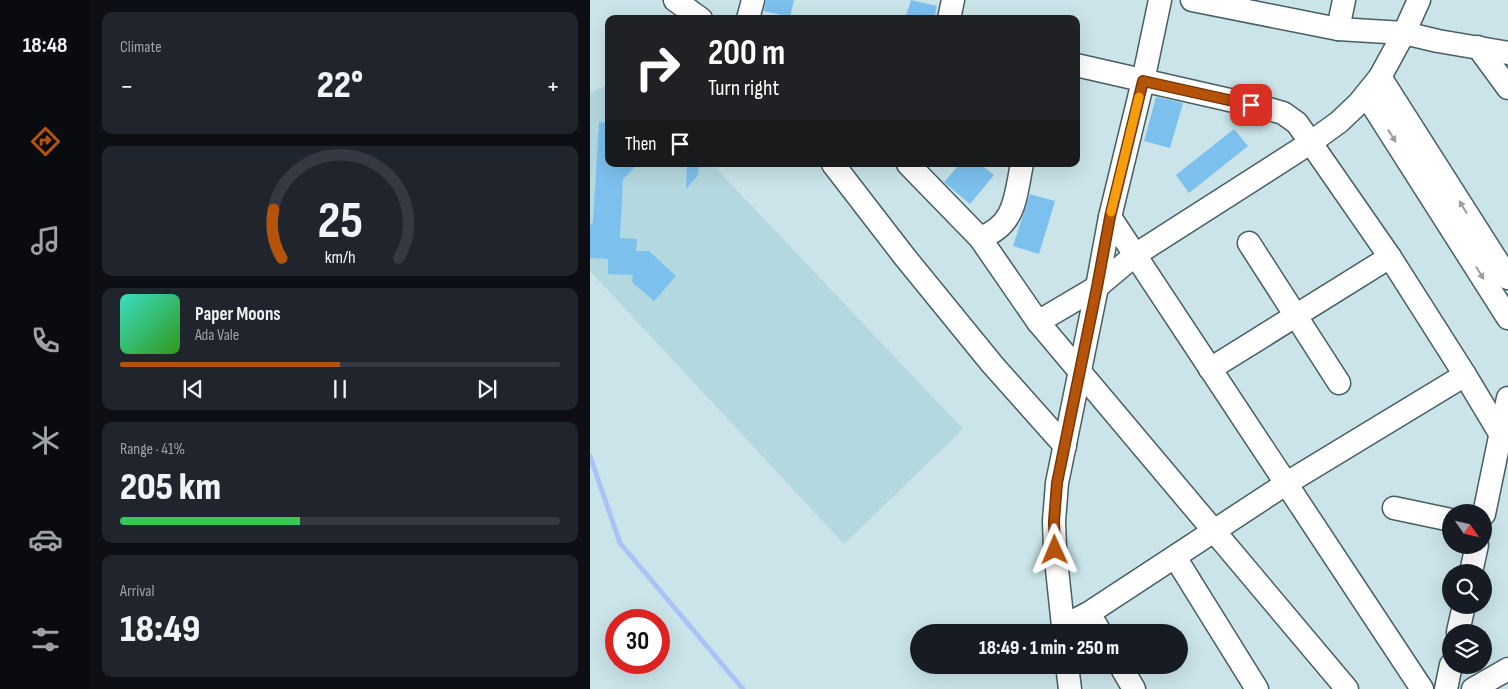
<!DOCTYPE html>
<meta charset="utf-8">
<style>
body{margin:0;font-family:"Sofia Sans Condensed",sans-serif;background:#20242c;color:#f1f3f6;height:100vh;display:flex;flex-direction:column;font-size:19px;white-space:nowrap}
*{box-sizing:border-box;margin:0}
p{font-size:16px;color:#9ea1a6}
.icon{flex:none;width:28px;height:28px;fill:none;stroke:currentColor;stroke-width:2;stroke-linecap:round;stroke-linejoin:round}
.map{position:relative;flex:1;overflow:hidden}
.panel{display:flex;flex-direction:column;gap:12px;padding:12px;background:#0d0f14;width:500px}
.panel>*{flex:none}
.top-card{position:absolute;left:15px;top:15px;width:475px;height:152px;border-radius:10px;box-shadow:0 5px 20px #0002;background:#202124;color:#fff;overflow:hidden}
.needle{width:32px;rotate:124deg}
.buttons{position:absolute;left:852px;top:504px;display:grid;gap:10px}
.buttons a{display:grid;place-items:center;width:50px;height:50px;border-radius:50%;background:#171b24;box-shadow:0 5px 20px #0002;font-size:25px}
.speed{position:absolute;left:15px;top:609px;display:flex;gap:10px;font-size:25px;font-weight:700;text-align:center}
.speed>*{display:grid;place-content:center;width:65px;height:65px;border-radius:50%;background:#171b24;box-shadow:0 5px 20px #0002;line-height:1}
.speed .limit{border:8px solid #d22;background:#fff;color:#111}
.pin{position:absolute;display:grid;place-items:center;width:42px;height:42px;color:#fff;margin:-21px;border-radius:10px;box-shadow:0 2px 8px #0006}
.me{position:absolute;width:55px;margin:-28px;rotate:359deg;stroke-linejoin:round;filter:drop-shadow(0 0 4px #0008)}
.turn{display:flex;align-items:center;gap:18px;height:105px;padding:0 20px;font-size:22px}
.turn .icon{width:65px;height:65px;stroke-width:2.5}
.turn b{display:block;font-size:35px;line-height:42px}
.then{display:flex;align-items:center;height:48px;padding:0 20px;background:#0003;gap:10px;font-size:19px}
.big{font-size:38px;font-weight:800;line-height:1.1}
.panel .widget{flex:1;display:flex;flex-direction:column;justify-content:center;gap:8px;min-width:0;padding:0 18px;border-radius:10px;background:#20242c}
.panel .dial{align-items:center;gap:0}
.dial svg{height:130px;overflow:visible;fill:none;stroke:#363941;stroke-width:7;stroke-linecap:round;text-anchor:middle}
.dial text{fill:#f1f3f6;stroke:none}
.song{display:flex;align-items:center;gap:15px}
.cover{width:60px;height:60px;border-radius:8px;background:linear-gradient(135deg,hsl(170 70% 55%),hsl(110 70% 35%))}
.played{height:5px;border-radius:2px;background:linear-gradient(90deg,#b45309 50%,#363941 50%)}
.keys{display:flex;justify-content:space-around;direction:ltr}
.heat{display:flex;justify-content:space-between;align-items:center;font-size:28px;direction:ltr}
.charge{height:8px;border-radius:4px;background:linear-gradient(90deg,#34c759 41%,#363941 0)}
.trip{position:absolute;left:320px;top:624px;width:278px;height:50px;border-radius:25px;background:#171b24;box-shadow:0 5px 20px #0002;font-weight:800;line-height:50px;text-align:center}
main{display:flex;flex:1;min-height:0}
.dock{display:flex;flex-direction:column;width:90px;justify-content:space-around;align-items:center;background:#090b0e;color:#9ea1a6}
.dock .icon{width:35px;height:35px}
.dock .on{color:#b45309}
.dock b{font-size:22px;color:#f1f3f6}
.map>svg:first-child{display:block}
.built{fill:#b4d8df}
.lines{fill:none;stroke-linecap:round;stroke-linejoin:round}
.stream{stroke:#acc2f5;stroke-width:5}
.building{fill:#7cc0ee}
.minor-casing{stroke:#475e63;stroke-width:25}
.minor{stroke:#fff;stroke-width:22}
.oneway{fill:#9c9fa0}
.route-casing{stroke:#753606;stroke-width:12}
.route{stroke:#b45309;stroke-width:9}
.slow{stroke:#f59e0b;stroke-width:9}
</style>
<main>
<nav class="dock">
<b>18:48</b>
<svg class="icon on" aria-label="directions" viewBox="0 0 24 24"><path d="M12 3l9 9-9 9-9-9zM9 14v-3h6M13 9l2 2-2 2"/></svg>
<svg class="icon" aria-label="music" viewBox="0 0 24 24"><path d="M9 18V5l10-2v13"/><circle cx="6" cy="18" r="3"/><circle cx="16" cy="16" r="3"/></svg>
<svg class="icon" aria-label="phone" viewBox="0 0 24 24"><path d="M5 4h4l2 5-3 2q2 4 5 5l2-3 5 2v4C11 20 4 13 5 4z"/></svg>
<svg class="icon" aria-label="climate" viewBox="0 0 24 24"><path d="M12 3v18M4 7l16 10M4 17L20 7"/></svg>
<svg class="icon" aria-label="car" viewBox="0 0 24 24"><path d="M5 17H2v-5l4-1 3-4h7l3 4 3 1v5h-3M9 17h6M6 11h13"/><circle cx="7" cy="17" r="2"/><circle cx="17" cy="17" r="2"/></svg>
<svg class="icon" aria-label="filters" viewBox="0 0 24 24"><path d="M4 7h16M4 17h16"/><circle cx="9" cy="7" r="2"/><circle cx="15" cy="17" r="2"/></svg>
</nav>
<section class="panel">
<div class="widget"><p>Climate</p>
<div class="heat"><a>−</a><b class="big">22°</b><a>+</a></div>
</div>
<div class="widget dial"><svg viewBox="0 0 100 80">
<path d="M14 69A42 42 0 1 1 86 69"/>
<path d="M14 69A42 42 0 0 1 9 39" stroke="#b45309"/>
<text x="50" y="56" font-size="32" font-weight="700">25</text>
<text x="50" y="72" font-size="11">km/h</text>
</svg></div>
<div class="widget">
<div class="song"><i class="cover"></i><div><b>Paper Moons</b><p>Ada Vale</p></div></div>
<div class="played"></div>
<div class="keys"><svg class="icon" aria-label="previous" viewBox="0 0 24 24"><path d="M18 5L8 12l10 7zM5 5v14"/></svg><svg class="icon" aria-label="pause" viewBox="0 0 24 24"><path d="M8 5v14M16 5v14"/></svg><svg class="icon" aria-label="next" viewBox="0 0 24 24"><path d="M6 5l10 7-10 7zM19 5v14"/></svg></div>
</div>
<div class="widget"><p>Range · 41%</p><b class="big">205 km</b><div class="charge"></div></div>
<div class="widget"><p>Arrival</p><b class="big">18:49</b></div>
</section>
<div class="map">
<svg width="918" height="689" viewBox="0 0 918 689">
<rect width="100%" height="100%" fill="#cae4e9"/>
<polygon class="built" points="19,84 19,164 122,164 373,429 254,544 0,271 0,93"/>
<g class="lines">
<polyline class="stream" points="0,456 30,543 153,689"/>
</g>
<g class="building">
<polygon points="176,0 204,0 200,17 174,11"/>
<polygon points="321,0 347,6 344,19 315,19"/>
<polygon points="566,97 593,103 580,148 554,141"/>
<polygon points="9,122 19,123 19,164 48,164 33,179 30,238 47,239 46,251 59,251 86,276 64,301 42,282 43,275 18,274 18,259 0,258 0,225 3,222"/>
<polygon points="644,129 658,146 599,193 586,175"/>
<polygon points="97,164 109,164 108,175 96,189"/>
<polygon points="370,164 390,164 404,175 380,204 354,182"/>
<polygon points="440,194 465,201 449,254 423,246"/>
</g>
<g class="lines">
<defs>
<g id="minor">
<polyline points="85,0 111,19"/>
<polyline points="602,0 748,29 814,33 848,41 918,53"/>
<polyline points="158,19 163,0"/>
<polyline points="359,19 363,0"/>
<polyline points="748,29 754,0"/>
<polyline points="888,47 918,88"/>
<polyline points="486,65 679,109 693,113 707,123 800,257 875,375 911,435"/>
<polyline points="790,77 918,278"/>
<polyline points="776,95 918,318"/>
<polyline points="243,164 314,256 402,364 475,446"/>
<polyline points="318,164 390,238 448,322 757,689"/>
<polyline points="520,217 832,689"/>
<path d="M390,238C426,225 425,197 432,164"/>
<polyline points="659,243 749,383"/>
<polyline points="448,322 507,287 545,255 720,143 749,122 769,103 790,77 814,33 829,0"/>
<polyline points="620,369 800,257"/>
<polyline points="804,508 861,520"/>
<polyline points="894,514 918,398"/>
<polyline points="585,557 667,689"/>
<polyline points="881,572 887,545"/>
<polyline points="499,613 510,632"/>
<polyline points="473,626 465,550 464,521 467,483 507,287 520,217 553,81 570,0"/>
<polyline points="474,632 473,626 499,613 697,483 875,375"/>
<polyline points="868,632 874,605"/>
<polyline points="477,665 480,689"/>
<polyline points="530,665 544,689"/>
<polyline points="856,689 861,665"/>
<polyline points="883,689 918,669"/>
</g>
</defs>
<use href="#minor" class="minor-casing"/>
<use href="#minor" class="minor"/>
</g>
<defs><path id="oneway-solid" d="M-6-.8H1V-3.2L6.5 0L1 3.2V.8H-6Z" transform="scale(1.25)"/></defs>
<g class="oneway">
<use href="#oneway-solid" transform="translate(802 136) rotate(58)"/>
<use href="#oneway-solid" transform="translate(873 207) rotate(-122)"/>
<use href="#oneway-solid" transform="translate(890 273) rotate(58)"/>
</g>
<g class="lines">
<defs>
<polyline id="route" points="465,550 464,521 467,483 507,287 520,217 553,81 661,105"/>
</defs>
<use href="#route" class="route-casing"/>
<use href="#route" class="route"/>
<polyline class="slow" points="521,212 549,97"/>
</g>
</svg>
<div class="buttons">
<a><svg class="needle" viewBox="-14 -14 28 28"><path d="M0-13l5 13h-10z" fill="#e53935"/><path d="M0 13l5-13h-10z" fill="#9ea1a6"/></svg></a>
<a><svg class="icon" aria-label="search" viewBox="0 0 24 24"><circle cx="10" cy="10" r="6"/><path d="M15 15l6 6"/></svg></a>
<a><svg class="icon" aria-label="layers" viewBox="0 0 24 24"><path d="M12 4l9 5-9 5-9-5zM3 14l9 5 9-5"/></svg></a>
</div>
<div class="speed"><div class="limit">30</div></div>
<div class="pin" style="left:661px;top:105px;background:#d93025"><svg class="icon" aria-label="arrive" viewBox="0 0 24 24"><path d="M6 21V4h12l-3 4 3 4H6"/></svg></div>
<svg class="me" style="left:465px;top:550px" viewBox="-20 -20 40 40"><path d="M0-17L14 15 0 8-14 15z" fill="#b45309" stroke="#fff" stroke-width="4"/></svg>
<div class="trip">18:49 · 1 min · 250 m</div>
<div class="top-card">
<div class="turn"><svg class="icon" aria-label="right" viewBox="0 0 24 24"><path d="M7 20v-9h11M14 6l5 5-5 5"/></svg><div><b>200 m</b>Turn right</div></div>
<div class="then">Then<svg class="icon" aria-label="arrive" viewBox="0 0 24 24"><path d="M6 21V4h12l-3 4 3 4H6"/></svg></div>
</div>
</div>
</main>
